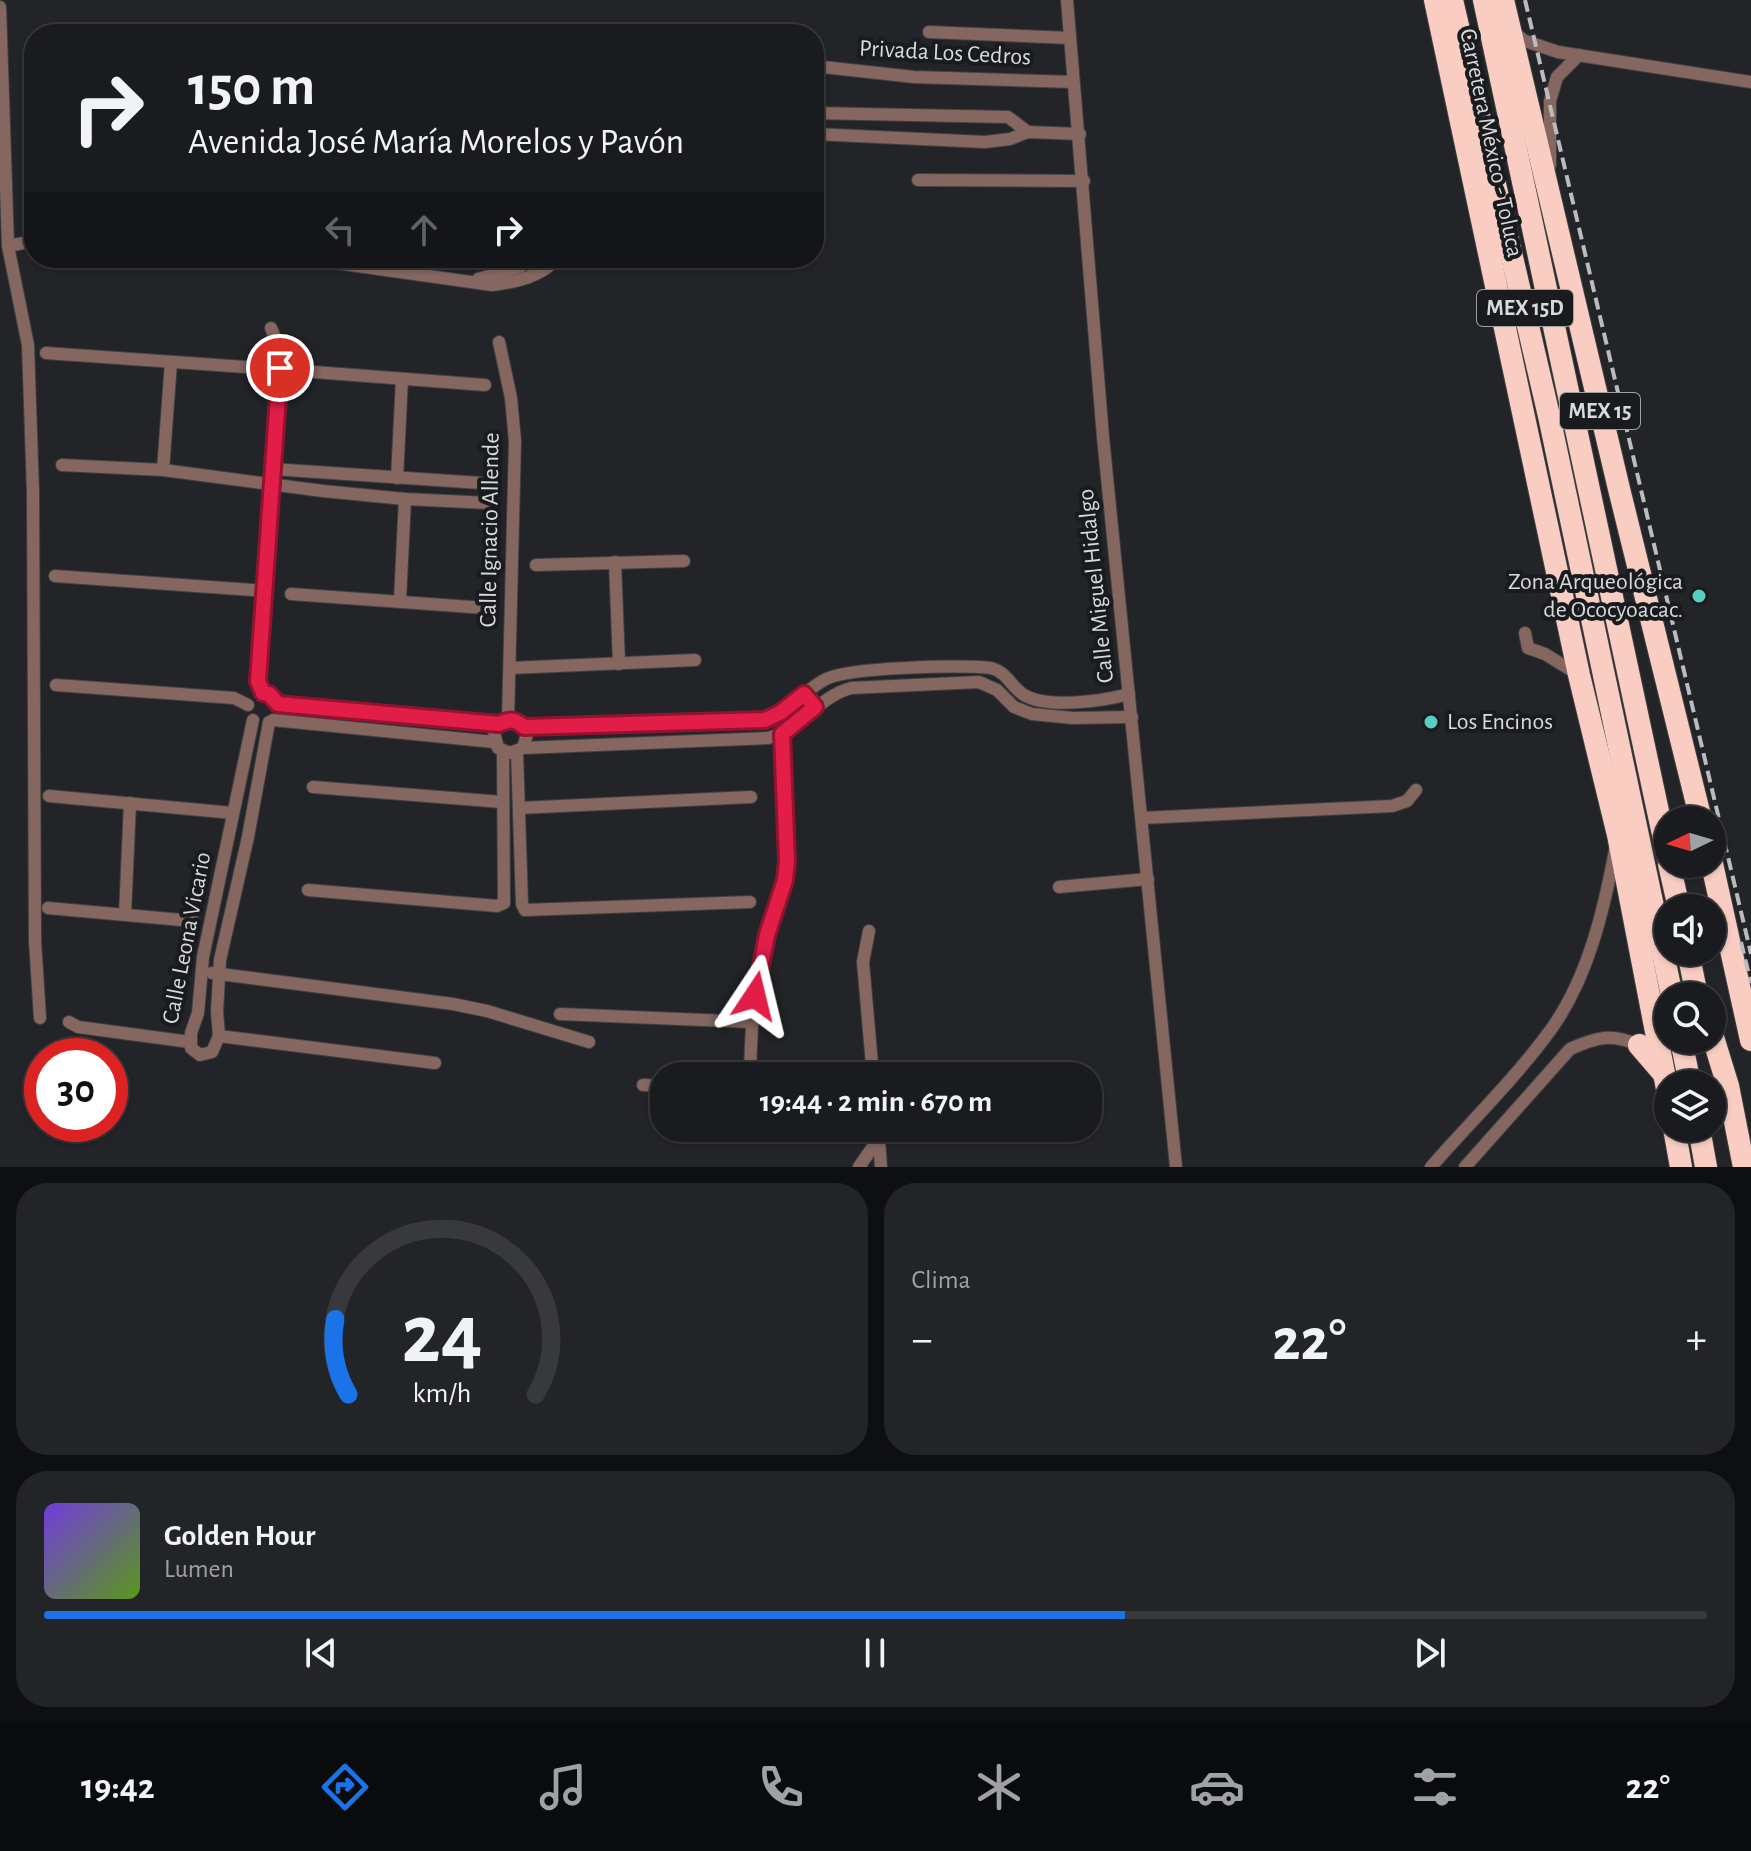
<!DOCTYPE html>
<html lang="es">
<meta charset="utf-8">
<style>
body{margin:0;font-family:"Alegreya Sans",sans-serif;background:#232427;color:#f1f3f6;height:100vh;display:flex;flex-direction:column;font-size:30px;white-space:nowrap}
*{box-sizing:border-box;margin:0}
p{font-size:26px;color:#9fa1a4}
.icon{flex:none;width:44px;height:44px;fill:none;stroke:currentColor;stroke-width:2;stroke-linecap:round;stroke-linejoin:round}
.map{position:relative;height:1167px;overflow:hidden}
.details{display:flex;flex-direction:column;gap:16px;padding:16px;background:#0e0f10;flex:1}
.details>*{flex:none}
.top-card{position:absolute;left:24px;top:24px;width:800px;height:244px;border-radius:32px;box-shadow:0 2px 6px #0004,0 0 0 2px #38393c;background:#1a1b1e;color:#f1f3f6;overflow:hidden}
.needle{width:52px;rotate:265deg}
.fabs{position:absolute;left:1654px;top:806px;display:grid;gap:16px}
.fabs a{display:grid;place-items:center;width:72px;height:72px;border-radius:50%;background:#1a1b1e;box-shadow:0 2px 6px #0004,0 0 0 2px #38393c;font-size:40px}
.speed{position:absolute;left:24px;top:1038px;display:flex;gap:16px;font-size:40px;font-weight:700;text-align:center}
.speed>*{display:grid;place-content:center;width:104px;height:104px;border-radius:50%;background:#1a1b1e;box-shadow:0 2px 6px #0004,0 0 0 2px #38393c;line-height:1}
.speed .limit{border:12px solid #d22;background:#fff;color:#111}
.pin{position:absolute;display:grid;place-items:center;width:68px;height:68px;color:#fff;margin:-34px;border:4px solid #fff;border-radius:50%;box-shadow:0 2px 8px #0007}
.me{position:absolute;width:88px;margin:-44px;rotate:10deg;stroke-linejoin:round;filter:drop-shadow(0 0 6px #0008)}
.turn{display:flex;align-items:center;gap:28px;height:168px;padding:0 32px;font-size:36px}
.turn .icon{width:104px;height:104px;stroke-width:2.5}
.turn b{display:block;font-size:56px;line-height:68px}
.lanes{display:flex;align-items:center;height:76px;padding:0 32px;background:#0003;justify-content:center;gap:40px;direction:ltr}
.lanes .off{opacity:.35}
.big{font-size:60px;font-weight:700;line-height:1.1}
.details .card{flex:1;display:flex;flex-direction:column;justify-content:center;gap:12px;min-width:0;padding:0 28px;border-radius:32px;background:#232427}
.details .dial{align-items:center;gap:0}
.dial svg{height:208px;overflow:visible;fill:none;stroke:#38393c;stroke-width:7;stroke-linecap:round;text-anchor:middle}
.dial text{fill:#f1f3f6;stroke:none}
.song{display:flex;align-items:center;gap:24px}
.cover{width:96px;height:96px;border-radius:12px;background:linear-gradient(135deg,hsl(260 70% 55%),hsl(90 70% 35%))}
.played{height:8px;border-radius:4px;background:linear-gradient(90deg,#1a73e8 65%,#38393c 65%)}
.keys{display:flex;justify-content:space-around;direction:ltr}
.heat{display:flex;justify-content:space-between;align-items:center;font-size:44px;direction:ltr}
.details .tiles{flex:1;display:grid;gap:16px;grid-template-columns:1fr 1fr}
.card:last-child{grid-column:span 2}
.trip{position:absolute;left:650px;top:1062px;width:452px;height:80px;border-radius:32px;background:#1a1b1e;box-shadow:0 2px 6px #0004,0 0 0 2px #38393c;font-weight:700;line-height:80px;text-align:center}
.dock{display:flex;height:128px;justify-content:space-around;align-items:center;background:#0a0b0c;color:#9fa1a4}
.dock .icon{width:56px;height:56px}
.dock .selected{color:#1a73e8}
.dock b{font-size:36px;color:#f1f3f6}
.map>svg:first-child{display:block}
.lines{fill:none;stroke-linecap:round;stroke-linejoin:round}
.minor-casing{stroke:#3f4145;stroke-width:14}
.motorway-casing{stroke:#3f4145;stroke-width:24}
.minor{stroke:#856760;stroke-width:12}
.motorway{stroke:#f9cdc1;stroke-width:22}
.rail{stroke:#bbbcbe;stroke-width:4;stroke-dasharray:12 6;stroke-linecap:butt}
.route-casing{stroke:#92132f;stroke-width:20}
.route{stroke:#e11d48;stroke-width:14}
.poi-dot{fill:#57cec2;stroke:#191b1e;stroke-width:3}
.labels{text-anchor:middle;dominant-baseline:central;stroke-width:8;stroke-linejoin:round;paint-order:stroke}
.shield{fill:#191b1e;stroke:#9fa1a3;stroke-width:2}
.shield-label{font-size:22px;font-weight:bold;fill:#d9dadc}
.street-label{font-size:24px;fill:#d9dadc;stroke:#191b1e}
.poi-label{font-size:24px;fill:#d9dadc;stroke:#191b1e;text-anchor:end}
</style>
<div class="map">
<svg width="1751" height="1167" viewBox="0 0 1751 1167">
<rect width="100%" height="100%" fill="#222428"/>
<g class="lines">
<defs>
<g id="minor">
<polyline points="1067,0 1103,437 1176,1167"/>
<polyline points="0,7 8,246 28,345 33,492 35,941 40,1018"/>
<polyline points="929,32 1070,38"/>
<polyline points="1513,32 1525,41 1558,52 1751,82"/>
<polyline points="814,66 914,77 1073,82"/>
<polyline points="814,113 1008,117 1028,132"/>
<polyline points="814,134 985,142 1010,139 1028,132 1080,134"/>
<polyline points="1550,165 1550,101 1557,77 1579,55"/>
<polyline points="918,180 1084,181"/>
<polyline points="8,246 34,241"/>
<path d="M301,258L492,285C517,282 540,277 558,258"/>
<polyline points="478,279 520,267 533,258"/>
<polyline points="499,342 511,398 515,441 508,720"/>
<polyline points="46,353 261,368"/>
<polyline points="301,371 485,385"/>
<polyline points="62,465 163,470 323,491 405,499 489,503"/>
<polyline points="272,469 481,483"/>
<polyline points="163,470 171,362"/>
<polyline points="397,478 402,379"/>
<polyline points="615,562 619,664"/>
<polyline points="536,565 684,561"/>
<polyline points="55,576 266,591"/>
<polyline points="291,594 485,608"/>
<polyline points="400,600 405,499"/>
<polyline points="1525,633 1528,648 1545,654 1579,675"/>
<polyline points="510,668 695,660"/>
<polyline points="56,685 234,698 248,705"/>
<polyline points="263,693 258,681 280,368 280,350 271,328"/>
<polyline points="278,704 499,724 508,720 517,721 527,734 523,748 510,753 498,748 494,732 499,724"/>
<polyline points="253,720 203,957 198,1013 191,1033 191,1048 200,1055 212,1052 219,1036 217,1011 220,960 248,837 269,722"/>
<polyline points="273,720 494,742"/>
<path d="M524,727L765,720C788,713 804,690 826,679C851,667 959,665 991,668C1007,672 1011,687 1024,695C1048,709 1103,701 1129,694"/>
<path d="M523,748L768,738C800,730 818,697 851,688L979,682L997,690L1014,707L1032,714L1073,718L1132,717"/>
<polyline points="517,752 522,904 525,910 750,902"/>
<polyline points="313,787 502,802"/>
<polyline points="49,796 233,813"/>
<polyline points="519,808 751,797"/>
<polyline points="1142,818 1392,806 1407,801 1416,790"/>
<polyline points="1059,887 1148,879"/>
<polyline points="308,890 497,906 504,903 503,751"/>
<polyline points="48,908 193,921"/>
<polyline points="125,915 130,803"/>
<polyline points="869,931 863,962 873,1076"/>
<polyline points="212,973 453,1004 487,1011 589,1042"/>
<polyline points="560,1014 751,1022"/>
<polyline points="69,1022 78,1027 190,1042"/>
<polyline points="219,1036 435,1063"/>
<path d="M750,1076C751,1028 754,980 767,933C774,909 784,886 787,861L782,734"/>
<polyline points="643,1085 664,1086"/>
<polyline points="878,1128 881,1167"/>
<polyline points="859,1167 879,1138"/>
<path d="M1431,1167C1471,1121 1516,1078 1552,1028C1588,977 1604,910 1615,850"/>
<path d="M1465,1167L1570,1049C1597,1037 1611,1033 1639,1045"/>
</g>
<g id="motorway">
<polyline points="1435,0 1579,675 1618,835 1668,1094"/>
<polyline points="1452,0 1549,416 1672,996"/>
<polyline points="1484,0 1668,858"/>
<polyline points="1503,0 1620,493 1701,820"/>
<polyline points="1669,864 1679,908"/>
<polyline points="1712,864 1751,1040"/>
<polyline points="1688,952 1697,996"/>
<polyline points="1712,1034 1728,1086 1744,1167"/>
<polyline points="1681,1040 1690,1084"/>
<polyline points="1639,1045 1664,1074"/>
<polyline points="1674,1128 1681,1167"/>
<polyline points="1699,1128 1706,1167"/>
</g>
</defs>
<use href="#minor" class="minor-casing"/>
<use href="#motorway" class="motorway-casing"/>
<use href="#minor" class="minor"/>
<use href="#motorway" class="motorway"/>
<g class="rail">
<polyline points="1525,0 1751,954"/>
<polyline points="1741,942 1751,983"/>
</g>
</g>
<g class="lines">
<defs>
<path id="route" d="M280,368L258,681L263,693L269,694L278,704L499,724C510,719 515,719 524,727L765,720L780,713L804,694L815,707L782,734L787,861L785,880L767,935L755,996"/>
</defs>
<use href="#route" class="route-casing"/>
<use href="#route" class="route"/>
</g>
<g class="poi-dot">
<circle cx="1699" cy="596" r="8"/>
<circle cx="1431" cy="722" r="8"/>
</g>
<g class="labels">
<g class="shield">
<rect x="1477" y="290" width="96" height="36" rx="6"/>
<rect x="1560" y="393" width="80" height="36" rx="6"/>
</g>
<g class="shield-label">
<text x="1525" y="308">MEX 15D</text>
<text x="1600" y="411">MEX 15</text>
</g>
<g class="street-label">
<text transform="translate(945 53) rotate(3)">Privada Los Cedros</text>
<text transform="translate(1491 143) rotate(78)">Carretera México - Toluca</text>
<text transform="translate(490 530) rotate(-89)">Calle Ignacio Allende</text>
<text transform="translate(1096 586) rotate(-96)">Calle Miguel Hidalgo</text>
<text transform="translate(187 938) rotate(-79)">Calle Leona Vicario</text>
</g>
<g class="poi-label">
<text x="1683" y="582">Zona Arqueológica<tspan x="1683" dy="28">de Ococyoacac.</tspan></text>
<text x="1447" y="722" text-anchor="start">Los Encinos</text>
</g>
</g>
</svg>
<div class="fabs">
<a><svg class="needle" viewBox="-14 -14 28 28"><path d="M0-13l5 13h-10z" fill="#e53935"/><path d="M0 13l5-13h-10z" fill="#9fa1a4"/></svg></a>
<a><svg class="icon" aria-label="sound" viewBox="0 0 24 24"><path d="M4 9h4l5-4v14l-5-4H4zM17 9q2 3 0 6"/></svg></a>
<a><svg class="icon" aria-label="search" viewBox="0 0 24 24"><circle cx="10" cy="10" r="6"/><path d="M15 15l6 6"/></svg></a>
<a><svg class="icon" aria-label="layers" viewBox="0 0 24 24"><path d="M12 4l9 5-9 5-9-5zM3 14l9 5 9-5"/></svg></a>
</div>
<div class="speed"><div class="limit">30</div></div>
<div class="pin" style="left:280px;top:368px;background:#d93025"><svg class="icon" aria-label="arrive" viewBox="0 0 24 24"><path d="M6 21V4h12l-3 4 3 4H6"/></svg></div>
<svg class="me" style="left:755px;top:996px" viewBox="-20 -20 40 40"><path d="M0-17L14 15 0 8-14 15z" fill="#e11d48" stroke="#fff" stroke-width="4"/></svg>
<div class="trip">19:44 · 2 min · 670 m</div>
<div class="top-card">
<div class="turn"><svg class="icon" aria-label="right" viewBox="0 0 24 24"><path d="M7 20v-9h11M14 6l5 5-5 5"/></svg><div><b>150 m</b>Avenida José María Morelos y Pavón</div></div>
<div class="lanes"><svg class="icon off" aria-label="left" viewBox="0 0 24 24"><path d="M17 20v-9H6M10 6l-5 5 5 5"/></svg><svg class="icon off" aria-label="ahead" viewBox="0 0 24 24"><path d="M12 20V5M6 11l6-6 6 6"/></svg><svg class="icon" aria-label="right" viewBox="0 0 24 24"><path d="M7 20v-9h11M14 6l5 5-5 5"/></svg></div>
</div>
</div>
<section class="details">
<div class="tiles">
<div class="card dial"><svg viewBox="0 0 100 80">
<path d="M14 69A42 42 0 1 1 86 69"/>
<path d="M14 69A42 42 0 0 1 9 40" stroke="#1a73e8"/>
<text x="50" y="56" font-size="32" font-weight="700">24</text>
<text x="50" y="72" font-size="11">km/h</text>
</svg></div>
<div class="card"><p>Clima</p>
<div class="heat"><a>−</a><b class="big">22°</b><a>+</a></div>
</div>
<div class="card">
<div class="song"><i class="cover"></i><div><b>Golden Hour</b><p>Lumen</p></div></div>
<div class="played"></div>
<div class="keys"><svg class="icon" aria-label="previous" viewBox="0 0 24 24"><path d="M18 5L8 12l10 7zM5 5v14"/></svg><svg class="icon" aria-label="pause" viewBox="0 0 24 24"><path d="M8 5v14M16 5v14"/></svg><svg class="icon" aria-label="next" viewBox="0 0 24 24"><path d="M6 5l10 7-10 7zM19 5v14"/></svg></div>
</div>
</div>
</section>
<nav class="dock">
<b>19:42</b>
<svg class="icon selected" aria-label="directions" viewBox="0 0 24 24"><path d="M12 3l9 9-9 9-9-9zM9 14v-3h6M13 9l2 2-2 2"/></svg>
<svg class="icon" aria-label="music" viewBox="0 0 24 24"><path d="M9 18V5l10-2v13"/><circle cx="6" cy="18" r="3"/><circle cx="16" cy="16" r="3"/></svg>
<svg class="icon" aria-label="phone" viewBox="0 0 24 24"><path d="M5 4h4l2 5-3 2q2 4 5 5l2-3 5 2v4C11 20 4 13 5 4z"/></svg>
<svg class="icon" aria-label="climate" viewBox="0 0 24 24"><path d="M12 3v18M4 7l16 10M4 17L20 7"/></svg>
<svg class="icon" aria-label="car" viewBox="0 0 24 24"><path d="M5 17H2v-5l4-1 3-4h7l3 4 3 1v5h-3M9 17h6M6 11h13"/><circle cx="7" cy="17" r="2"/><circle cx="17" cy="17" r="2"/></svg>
<svg class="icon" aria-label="filters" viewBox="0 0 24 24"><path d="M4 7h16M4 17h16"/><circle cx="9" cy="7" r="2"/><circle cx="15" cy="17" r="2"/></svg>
<b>22°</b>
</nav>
